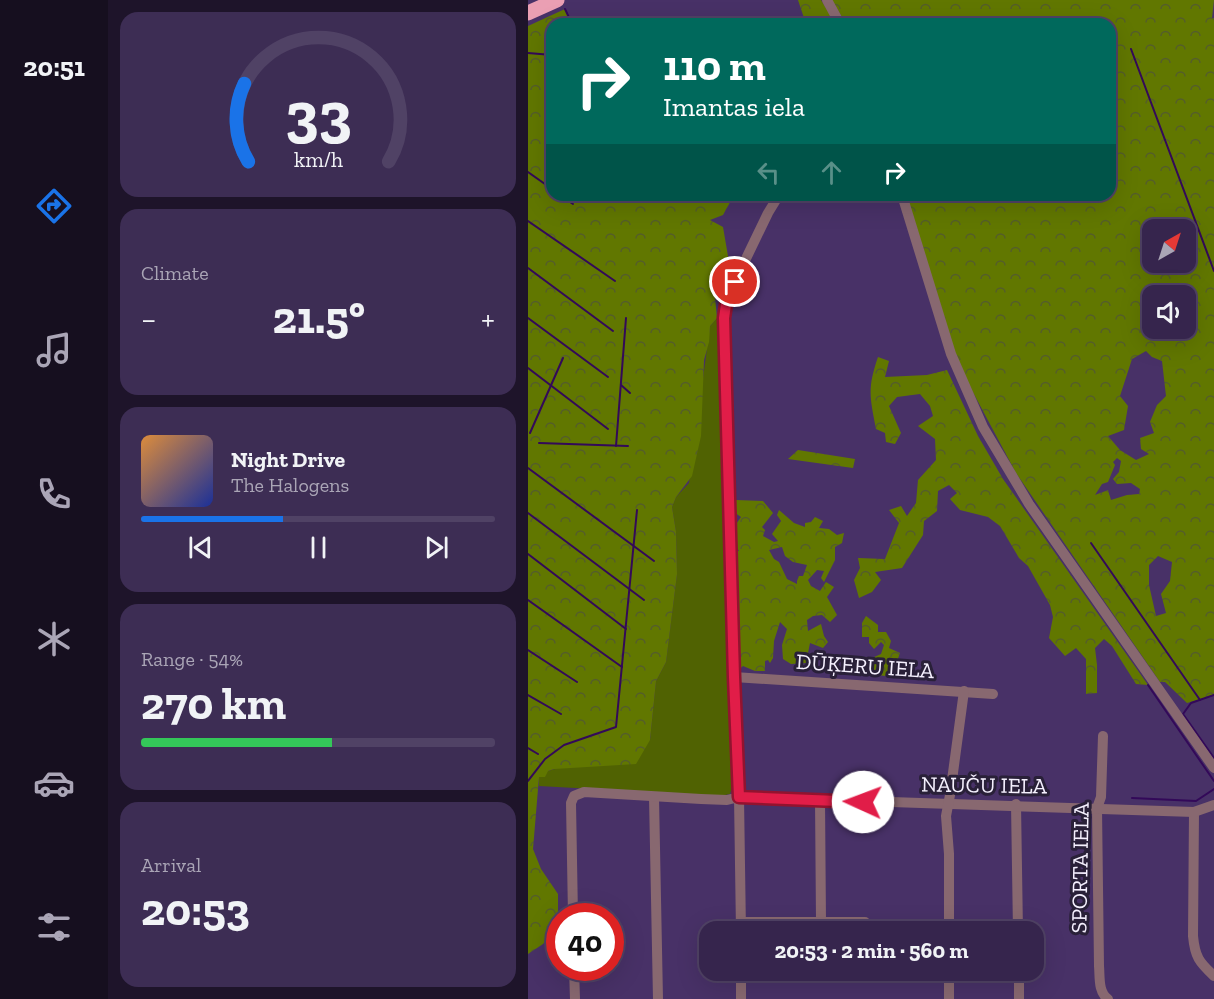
<!DOCTYPE html>
<meta charset="utf-8">
<style>
body{margin:0;font-family:"Zilla Slab",serif;background:#3d2d54;color:#f1f3f6;height:100vh;display:flex;flex-direction:column;font-size:22px;white-space:nowrap}
*{box-sizing:border-box;margin:0}
p{font-size:20px;color:#aaa5b6}
.icon{flex:none;width:33px;height:33px;fill:none;stroke:currentColor;stroke-width:2;stroke-linecap:round;stroke-linejoin:round}
.map{position:relative;flex:1;overflow:hidden}
.panel{display:flex;flex-direction:column;gap:12px;padding:12px;background:#1e142a;width:420px}
.panel>*{flex:none}
.top-card{position:absolute;left:18px;top:18px;width:570px;height:183px;border-radius:18px;box-shadow:0 6px 24px #0002,0 0 0 2px #504265;background:#00695c;color:#fff;overflow:hidden}
.needle{width:39px;rotate:39deg}
.fabs{position:absolute;left:614px;top:219px;display:grid;gap:12px}
.fabs a{display:grid;place-items:center;width:54px;height:54px;border-radius:12px;background:#36254d;box-shadow:0 6px 24px #0002,0 0 0 2px #504265;font-size:30px}
.speed{position:absolute;left:18px;top:903px;display:flex;gap:12px;font-size:30px;font-weight:700;text-align:center}
.speed>*{display:grid;place-content:center;width:78px;height:78px;border-radius:50%;background:#36254d;box-shadow:0 6px 24px #0002,0 0 0 2px #504265;line-height:1}
.speed .limit{border:9px solid #d22;background:#fff;color:#111}
.pin{position:absolute;display:grid;place-items:center;width:51px;height:51px;color:#fff;margin:-26px;border:3px solid #fff;border-radius:50%;box-shadow:0 2px 6px #0007}
.me{position:absolute;width:66px;margin:-33px;rotate:272deg;stroke-linejoin:round;filter:drop-shadow(0 0 4px #0008)}
.turn{display:flex;align-items:center;gap:21px;height:126px;padding:0 18px;font-size:27px}
.turn .icon{width:78px;height:78px;stroke-width:2.5}
.turn b{display:block;font-size:42px;line-height:51px}
.lanes{display:flex;align-items:center;height:57px;padding:0 18px;background:#0003;justify-content:center;gap:30px;direction:ltr}
.lanes .off{opacity:.35}
.big{font-size:45px;font-weight:700;line-height:1.1}
.panel .tile{flex:1;display:flex;flex-direction:column;justify-content:center;gap:9px;min-width:0;padding:0 21px;border-radius:18px;background:#3d2d54}
.panel .dial{align-items:center;gap:0}
.dial svg{height:156px;overflow:visible;fill:none;stroke:#504265;stroke-width:7;stroke-linecap:round;text-anchor:middle}
.dial text{fill:#f1f3f6;stroke:none}
.song{display:flex;align-items:center;gap:18px}
.cover{width:72px;height:72px;border-radius:9px;background:linear-gradient(135deg,hsl(30 70% 55%),hsl(230 70% 35%))}
.played{height:6px;border-radius:3px;background:linear-gradient(90deg,#1a73e8 40%,#504265 40%)}
.keys{display:flex;justify-content:space-around;direction:ltr}
.heat{display:flex;justify-content:space-between;align-items:center;font-size:33px;direction:ltr}
.charge{height:9px;border-radius:4px;background:linear-gradient(90deg,#34c759 54%,#504265 0)}
.trip{position:absolute;left:171px;top:921px;width:345px;height:60px;border-radius:18px;background:#36254d;box-shadow:0 6px 24px #0002,0 0 0 2px #504265;font-weight:700;line-height:60px;text-align:center}
main{display:flex;flex:1;min-height:0}
.menu{display:flex;flex-direction:column;width:108px;justify-content:space-around;align-items:center;background:#160f1f;color:#aaa5b6}
.menu .icon{width:42px;height:42px}
.menu .active{color:#1a73e8}
.menu b{font-size:27px;color:#f1f3f6}
.map>svg:first-child{display:block}
.green{fill:#506202}
.forest{fill:url(#forest-crowns);fill-rule:evenodd}
.lines{fill:none;stroke-linecap:round;stroke-linejoin:round}
.stream{stroke:#330959;stroke-width:2}
.minor{stroke:#886870;stroke-width:10}
.highway{stroke:#ea9fb3;stroke-width:15}
.route-casing{stroke:#92132f;stroke-width:15}
.route{stroke:#e11d48;stroke-width:10}
.labels{text-anchor:middle;dominant-baseline:central;stroke-width:6;stroke-linejoin:round;paint-order:stroke}
.street-label{font-size:22px;fill:#f5f0fe;stroke:#292038}
</style>
<main>
<nav class="menu">
<b>20:51</b>
<svg class="icon active" aria-label="directions" viewBox="0 0 24 24"><path d="M12 3l9 9-9 9-9-9zM9 14v-3h6M13 9l2 2-2 2"/></svg>
<svg class="icon" aria-label="music" viewBox="0 0 24 24"><path d="M9 18V5l10-2v13"/><circle cx="6" cy="18" r="3"/><circle cx="16" cy="16" r="3"/></svg>
<svg class="icon" aria-label="phone" viewBox="0 0 24 24"><path d="M5 4h4l2 5-3 2q2 4 5 5l2-3 5 2v4C11 20 4 13 5 4z"/></svg>
<svg class="icon" aria-label="climate" viewBox="0 0 24 24"><path d="M12 3v18M4 7l16 10M4 17L20 7"/></svg>
<svg class="icon" aria-label="car" viewBox="0 0 24 24"><path d="M5 17H2v-5l4-1 3-4h7l3 4 3 1v5h-3M9 17h6M6 11h13"/><circle cx="7" cy="17" r="2"/><circle cx="17" cy="17" r="2"/></svg>
<svg class="icon" aria-label="filters" viewBox="0 0 24 24"><path d="M4 7h16M4 17h16"/><circle cx="9" cy="7" r="2"/><circle cx="15" cy="17" r="2"/></svg>
</nav>
<section class="panel">
<div class="tile dial"><svg viewBox="0 0 100 80">
<path d="M14 69A42 42 0 1 1 86 69"/>
<path d="M14 69A42 42 0 0 1 12 29" stroke="#1a73e8"/>
<text x="50" y="56" font-size="32" font-weight="700">33</text>
<text x="50" y="72" font-size="11">km/h</text>
</svg></div>
<div class="tile"><p>Climate</p>
<div class="heat"><a>−</a><b class="big">21.5°</b><a>+</a></div>
</div>
<div class="tile">
<div class="song"><i class="cover"></i><div><b>Night Drive</b><p>The Halogens</p></div></div>
<div class="played"></div>
<div class="keys"><svg class="icon" aria-label="previous" viewBox="0 0 24 24"><path d="M18 5L8 12l10 7zM5 5v14"/></svg><svg class="icon" aria-label="pause" viewBox="0 0 24 24"><path d="M8 5v14M16 5v14"/></svg><svg class="icon" aria-label="next" viewBox="0 0 24 24"><path d="M6 5l10 7-10 7zM19 5v14"/></svg></div>
</div>
<div class="tile"><p>Range · 54%</p><b class="big">270 km</b><div class="charge"></div></div>
<div class="tile"><p>Arrival</p><b class="big">20:53</b></div>
</section>
<div class="map">
<svg width="686" height="999" viewBox="0 0 686 999">
<defs>
<pattern id="forest-crowns" width="20" height="18" patternUnits="userSpaceOnUse" patternTransform="scale(1.5)"><rect width="20" height="18" fill="#617700"/><path d="M2 6a3 3 0 1 1 6 0M12 15a3 3 0 1 1 6 0" fill="none" stroke="#545d2a"/></pattern>
</defs>
<rect width="100%" height="100%" fill="#483167"/>
<polygon class="green" points="193,317 205,783 202,794 192,796 11,786 11,777 20,771 122,740 128,681 138,662 149,574 148,532 144,507 148,497 161,483 182,326 189,318"/>
<g class="forest">
<polygon points="270,0 293,0 308,24 278,24"/>
<path d="M304,0H686L684,18H686V695L659,703L637,682H632L488,473L431,366L378,195H582V24H318ZM624,230H657V262H624ZM624,296H657V328H624ZM618,351L624,357L634,361L638,396L629,405L622,422L626,433L612,438L613,449L621,454L608,460L592,450L580,436L596,430L600,406L592,396L604,359ZM589,458L593,461L591,472L585,479L589,484L603,483L612,489L611,494L599,495L583,500L580,490L567,495L574,484L580,482L587,465L585,462ZM630,556L644,562L642,581L633,594L638,613L628,616L621,585V565Z"/>
<polygon points="37,9 45,24 24,24 24,195 206,195 195,215 182,220 195,227 201,262 189,265 185,276 189,318 182,326 181,342 176,360 173,436 164,476 148,497 144,507 148,532 149,574 138,662 128,681 122,740 108,764 26,769 20,771 17,777 11,777 5,849 13,869 30,894 30,917 22,936 15,944 0,954 0,26"/>
<path d="M350,357L361,361L357,377L399,375L419,370L450,436L475,479L620,685L608,684L584,646L576,639L567,648L569,665V693L558,694V659L548,648L537,656L521,638L525,617L522,605L500,566L491,558L472,526L460,517L432,510L422,499L429,493L421,485L410,491L409,511L396,521L395,535L374,568L347,572L353,580L344,592L331,598L326,580L332,568L330,558L357,559L371,523L361,510L373,506L379,516L388,503L390,480L408,460L407,439L390,426L405,416L402,406L392,394L369,397L361,406L373,433L367,444L358,442L357,433L348,429C342,397 339,389 350,357Z"/>
<polygon points="270,450 327,459 325,468 260,459"/>
<path d="M208,500L235,501L245,513L234,527L237,530L235,536L246,542L250,541L244,534L253,521L249,515L251,510L266,523L277,527V523L283,522L287,517L295,521L291,528L301,529L309,535L316,533L314,543L307,547V560L296,582L293,578L296,571L289,570L280,580L283,586L292,591L298,582L306,587L299,597L309,615L302,622L294,615L285,616L279,620L280,631L293,624L296,636L300,642L295,648L282,643L278,663L263,664L255,659L254,645L259,629L252,622L246,641L245,658L242,663L240,660L237,661V671H227L215,666L208,672L206,648L211,642L206,637V631L210,628L205,622V579L209,574L206,569V552L211,551L206,543L209,538L204,530L213,517L203,510L204,506ZM254,547L257,556L265,562L279,565L275,576H271L269,581V584L259,579L251,562L246,559L241,550Z"/>
<polygon points="338,616 350,625 350,632 358,632 363,641 361,648 372,653 368,664 362,666 357,676 314,669 313,665 323,656 344,658 353,654 356,645 353,642 346,649 341,643 341,637 334,637 334,623"/>
</g>
<g class="lines">
<g class="stream">
<polyline points="37,9 44,24"/>
<polyline points="603,49 686,271"/>
<polyline points="0,53 24,55"/>
<polyline points="0,172 24,189"/>
<polyline points="32,195 45,204"/>
<polyline points="0,221 87,281"/>
<polyline points="0,268 85,331"/>
<polyline points="0,318 80,377"/>
<polyline points="0,368 80,429"/>
<polyline points="93,385 102,393"/>
<polyline points="2,433 35,358"/>
<polyline points="11,443 100,446"/>
<polyline points="88,446 98,318"/>
<polyline points="0,468 126,561"/>
<polyline points="0,513 116,600"/>
<polyline points="563,543 672,700"/>
<polyline points="0,554 98,629"/>
<polyline points="0,600 94,667"/>
<polyline points="0,650 49,682"/>
<polyline points="620,685 686,781"/>
<polyline points="0,695 33,714"/>
<polyline points="686,695 663,703 655,714 686,758"/>
<polyline points="0,748 10,754"/>
<polyline points="0,781 17,759 36,745 88,727 109,510"/>
<polyline points="604,798 668,801 686,789"/>
</g>
<g class="minor">
<polyline points="299,0 312,24"/>
<polyline points="374,195 423,354 455,427 501,504 686,768"/>
<polyline points="206,677 465,694"/>
<path d="M575,736L573,797L569,808L571,966C572,977 570,992 580,999"/>
<polyline points="126,797 130,999"/>
<polyline points="292,800 293,922"/>
<polyline points="488,804 490,932"/>
<path d="M666,812L665,936C667,957 671,962 686,976"/>
<path d="M45,916L43,803L46,796L56,792L173,799L199,800L211,797C363,803 514,806 666,812L686,805"/>
<polyline points="213,922 337,922"/>
<polyline points="213,932 211,797 206,677 196,318 199,298 240,213 251,195"/>
<polyline points="421,932 421,854 418,816 422,795 436,691"/>
<polyline points="46,968 47,999"/>
<polyline points="421,970 421,999"/>
<polyline points="491,970 491,999"/>
<polyline points="213,999 213,970"/>
</g>
<polyline class="highway" points="0,13 29,0"/>
</g>
<g class="lines">
<defs>
<polyline id="route" points="207,282 199,298 196,318 206,677 211,797 335,802"/>
</defs>
<use href="#route" class="route-casing"/>
<use href="#route" class="route"/>
</g>
<g class="labels">
<g class="street-label">
<text transform="translate(337 666) rotate(4)">DŪĶERU IELA</text>
<text transform="translate(456 785) rotate(1)">NAUČU IELA</text>
<text transform="translate(552 868) rotate(-89)">SPORTA IELA</text>
</g>
</g>
</svg>
<div class="fabs">
<a><svg class="needle" viewBox="-14 -14 28 28"><path d="M0-13l5 13h-10z" fill="#e53935"/><path d="M0 13l5-13h-10z" fill="#aaa5b6"/></svg></a>
<a><svg class="icon" aria-label="sound" viewBox="0 0 24 24"><path d="M4 9h4l5-4v14l-5-4H4zM17 9q2 3 0 6"/></svg></a>
</div>
<div class="speed"><div class="limit">40</div></div>
<div class="pin" style="left:207px;top:282px;background:#d93025"><svg class="icon" aria-label="arrive" viewBox="0 0 24 24"><path d="M6 21V4h12l-3 4 3 4H6"/></svg></div>
<svg class="me" style="left:335px;top:802px" viewBox="-20 -20 40 40"><circle r="19" fill="#fff"/><path d="M0-13L10 11 0 6-10 11z" fill="#e11d48"/></svg>
<div class="trip">20:53 · 2 min · 560 m</div>
<div class="top-card">
<div class="turn"><svg class="icon" aria-label="right" viewBox="0 0 24 24"><path d="M7 20v-9h11M14 6l5 5-5 5"/></svg><div><b>110 m</b>Imantas iela</div></div>
<div class="lanes"><svg class="icon off" aria-label="left" viewBox="0 0 24 24"><path d="M17 20v-9H6M10 6l-5 5 5 5"/></svg><svg class="icon off" aria-label="ahead" viewBox="0 0 24 24"><path d="M12 20V5M6 11l6-6 6 6"/></svg><svg class="icon" aria-label="right" viewBox="0 0 24 24"><path d="M7 20v-9h11M14 6l5 5-5 5"/></svg></div>
</div>
</div>
</main>
